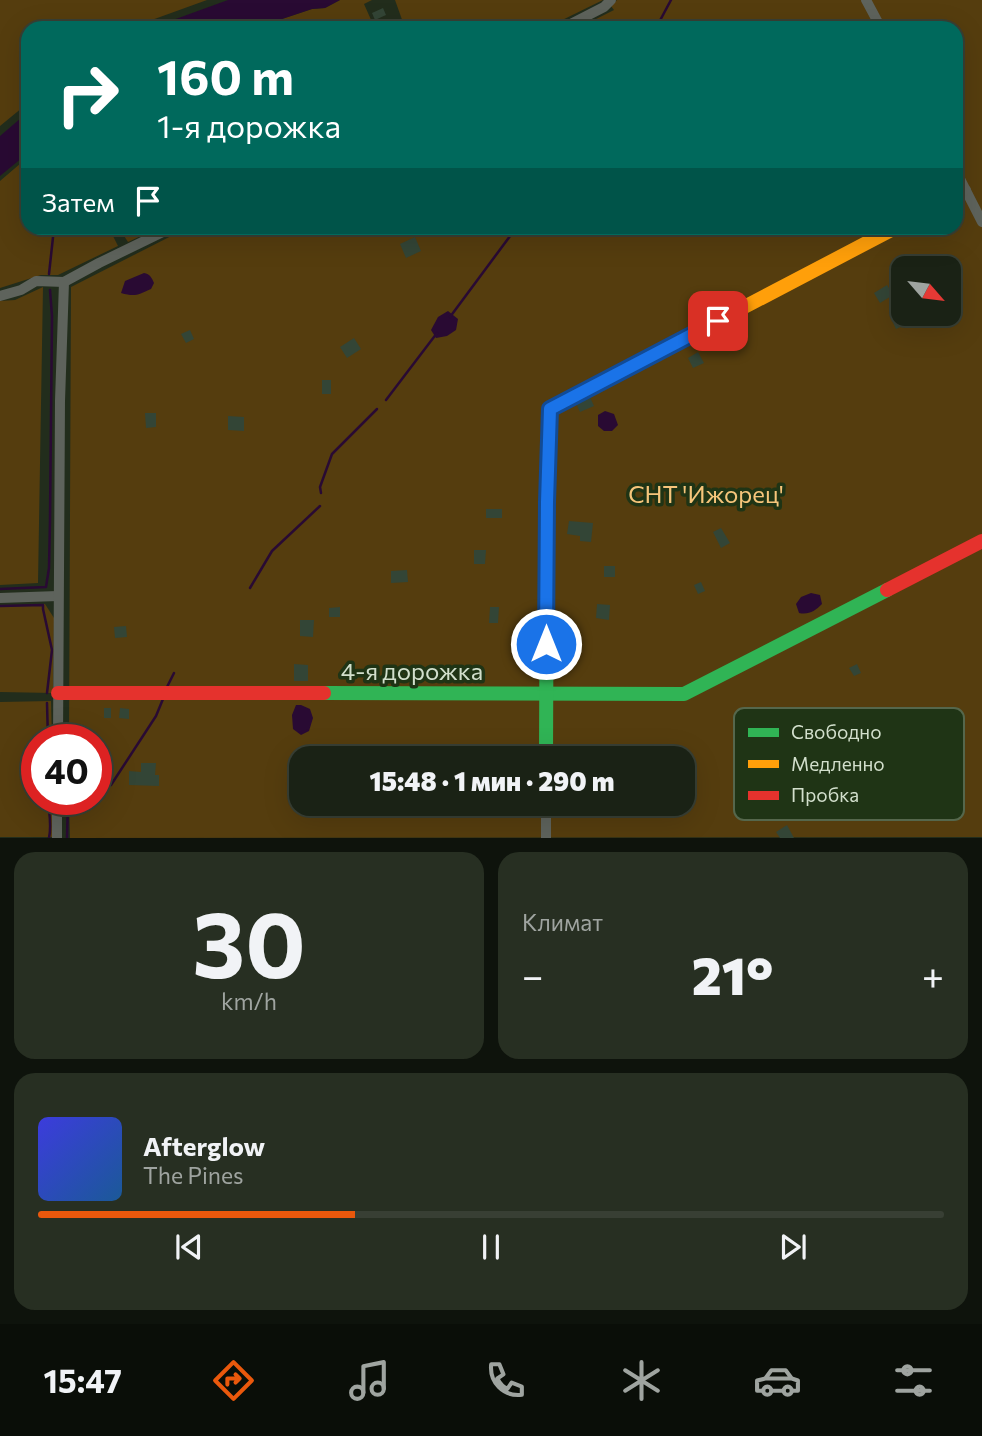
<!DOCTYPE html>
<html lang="ru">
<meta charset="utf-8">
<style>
body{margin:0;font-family:Commissioner,sans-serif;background:#272f22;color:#f1f3f6;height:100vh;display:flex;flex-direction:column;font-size:26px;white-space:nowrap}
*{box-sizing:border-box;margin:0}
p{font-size:23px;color:#9fa4a0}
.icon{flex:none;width:38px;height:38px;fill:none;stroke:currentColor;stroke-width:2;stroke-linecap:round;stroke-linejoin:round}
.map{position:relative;height:838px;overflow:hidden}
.side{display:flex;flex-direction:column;gap:14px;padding:14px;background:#0e130c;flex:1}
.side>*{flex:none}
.hud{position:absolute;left:21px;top:21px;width:942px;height:214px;border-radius:21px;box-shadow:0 7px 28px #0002,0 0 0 2px #383f34;background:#00695c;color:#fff;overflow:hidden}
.needle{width:46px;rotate:118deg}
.controls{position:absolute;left:891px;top:256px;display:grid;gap:14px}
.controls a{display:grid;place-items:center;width:70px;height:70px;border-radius:14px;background:#1a2215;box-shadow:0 7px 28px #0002,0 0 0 2px #383f34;font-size:35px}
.speed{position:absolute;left:21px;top:724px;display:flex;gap:14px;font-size:35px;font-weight:700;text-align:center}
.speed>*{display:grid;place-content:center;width:91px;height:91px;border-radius:50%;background:#1a2215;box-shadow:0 7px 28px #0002,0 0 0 2px #383f34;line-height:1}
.speed .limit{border:10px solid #d22;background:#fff;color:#111}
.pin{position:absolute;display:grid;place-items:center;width:60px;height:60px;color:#fff;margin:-30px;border-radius:14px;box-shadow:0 4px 10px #0006}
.me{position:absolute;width:77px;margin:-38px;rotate:0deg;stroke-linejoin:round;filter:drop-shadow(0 0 5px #0008)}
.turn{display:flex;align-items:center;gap:24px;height:147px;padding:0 21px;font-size:32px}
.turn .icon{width:91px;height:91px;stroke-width:2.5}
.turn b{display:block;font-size:49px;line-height:60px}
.then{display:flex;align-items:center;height:66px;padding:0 21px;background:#0003;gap:14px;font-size:26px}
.big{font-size:52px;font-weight:800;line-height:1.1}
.side .widget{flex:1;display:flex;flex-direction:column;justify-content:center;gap:10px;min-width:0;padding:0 24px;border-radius:21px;background:#272f22}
.side .dial{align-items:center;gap:0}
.dial b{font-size:91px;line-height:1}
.song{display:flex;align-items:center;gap:21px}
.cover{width:84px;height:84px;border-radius:10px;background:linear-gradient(135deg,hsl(240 70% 55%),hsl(210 70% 35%))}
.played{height:7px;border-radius:4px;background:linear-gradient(90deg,#ea580c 35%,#383f34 35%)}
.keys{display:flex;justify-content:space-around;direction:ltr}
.heat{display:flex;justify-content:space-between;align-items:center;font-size:38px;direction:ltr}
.side .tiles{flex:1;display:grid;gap:14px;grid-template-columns:1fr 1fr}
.widget:last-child{grid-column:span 2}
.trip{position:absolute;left:289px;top:746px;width:406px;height:70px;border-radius:21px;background:#1a2215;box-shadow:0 7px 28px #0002,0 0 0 2px #383f34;font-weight:800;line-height:70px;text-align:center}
.dock{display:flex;height:112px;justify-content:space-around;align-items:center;background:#0a0e08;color:#9fa4a0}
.dock .icon{width:49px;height:49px}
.dock .on{color:#ea580c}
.dock b{font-size:32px;color:#f1f3f6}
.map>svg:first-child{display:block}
.green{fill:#553d0e;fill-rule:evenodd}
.water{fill:#290a33}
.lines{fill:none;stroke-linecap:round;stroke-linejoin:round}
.stream{stroke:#290a33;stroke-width:2.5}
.building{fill:#334536}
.street{stroke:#5e635c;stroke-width:10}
.fast{stroke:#30b455;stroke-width:14}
.slow{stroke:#ff9f0a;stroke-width:14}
.jam{stroke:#e5322d;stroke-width:14}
.route-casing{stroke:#114b97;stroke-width:18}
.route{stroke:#1a73e8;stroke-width:12}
.labels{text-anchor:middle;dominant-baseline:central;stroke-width:7;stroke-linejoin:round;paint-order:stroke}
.park-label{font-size:24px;fill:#f6c57b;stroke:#1f3415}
.street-label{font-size:24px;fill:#d2dfcc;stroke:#1f3415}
.key{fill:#1f3415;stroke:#55674c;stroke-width:2}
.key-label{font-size:19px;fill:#d2dfcc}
</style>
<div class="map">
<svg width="982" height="838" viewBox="0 0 982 838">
<rect width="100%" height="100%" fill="#222d1c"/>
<g class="green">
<polygon points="0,0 207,0 149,21 137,28 28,28 28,103 0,126"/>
<polygon points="340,0 372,0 364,4 372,22 392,20 398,28 246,28 261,26 312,9 325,8"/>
<polygon points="395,0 603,0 546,28 405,28"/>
<path d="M617,0H982V837L70,838L69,800H96V740H69L71,287L187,228H956V28H578L614,10L611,6ZM903,268H948V313H903ZM301,758H682V803H301Z"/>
<polygon points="28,157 28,228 109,228 118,246 58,275 41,275 0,288 0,181"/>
<polygon points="119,228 158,228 128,242"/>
<polygon points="43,287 38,583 0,585 0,301 15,300"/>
<polygon points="45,604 54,618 53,693 0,692 0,606"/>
<polygon points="51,701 52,740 37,740 37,800 53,800 53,837 0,837 0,702"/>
</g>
<g class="water">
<polygon points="228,0 340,0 325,8 312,9 261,26 246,28 151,28"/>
<polygon points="28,112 28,153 0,176 0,136"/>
<path d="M144,273C150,274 152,278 154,283L151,289C138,295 135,297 121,293L125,281Z"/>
<polygon points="448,311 458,319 456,330 447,336 436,338 431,330 438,317"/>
<polygon points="605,411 614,414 618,425 612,431 604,431 598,426 598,415"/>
<path d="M811,593L820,595L822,604C815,611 809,615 799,613L796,604L801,597Z"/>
<polygon points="296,705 301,705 310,709 313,718 309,731 301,735 293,729 292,715"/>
</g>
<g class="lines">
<g class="stream">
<polyline points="656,28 671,0"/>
<polyline points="49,274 54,228"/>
<polyline points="450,317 516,228"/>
<polyline points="386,400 437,333"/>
<polyline points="321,493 320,487 332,454 377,409"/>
<polyline points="250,588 272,551 320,506"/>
<polyline points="0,589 46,587 49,568 50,521 52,316 50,290"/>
<polyline points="0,606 43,605 43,609 52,650 47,693"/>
<polyline points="167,687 174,673"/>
<polyline points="47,703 48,740"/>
<polyline points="96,785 111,785 156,716 163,699"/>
<path d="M48,800C49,813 52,825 49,838"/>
<polyline points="67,838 68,800"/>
</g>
</g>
<g class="building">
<polygon points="383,8 386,15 375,20 372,13"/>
<polygon points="415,237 421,251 406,258 400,244"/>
<polygon points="887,285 893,295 880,303 874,293"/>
<polygon points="903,312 909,323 896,329 891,318"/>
<polygon points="190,330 194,339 186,343 181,334"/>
<polygon points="354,338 361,349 347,358 340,347"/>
<polygon points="698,352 704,363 693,368 688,358"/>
<rect x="322" y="380" width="9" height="14"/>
<polygon points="589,395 594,406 580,412 575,401"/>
<polygon points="145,413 156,413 156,427 146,428"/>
<polygon points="228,416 244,417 244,431 228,430"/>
<rect x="486" y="509" width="16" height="9"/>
<polygon points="569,521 593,523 591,542 580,541 580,536 567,534"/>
<polygon points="721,528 730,543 721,548 713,532"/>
<polygon points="474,550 486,550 485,564 474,564"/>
<rect x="604" y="566" width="11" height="11"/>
<polygon points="407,570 408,582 391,583 391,571"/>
<polygon points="701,582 705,591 698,594 694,585"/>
<polygon points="597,604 610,605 609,620 596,618"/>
<polygon points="340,607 340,617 329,617 329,608"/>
<polygon points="490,607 499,607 498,623 489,623"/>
<polygon points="300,620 314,620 313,637 300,636"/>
<polygon points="126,626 127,637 115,638 114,627"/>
<polygon points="294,664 308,665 308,681 294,681"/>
<polygon points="857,664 861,673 854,676 849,668"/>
<rect x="104" y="708" width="7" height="10"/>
<polygon points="120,708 129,709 129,719 119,718"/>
<polygon points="141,763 156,763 155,775 159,775 159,786 129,785 129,771 141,772"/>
<polygon points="367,803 378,803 377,815 366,815"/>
<polygon points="787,825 794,838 780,838 776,832"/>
</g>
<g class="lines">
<g class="street">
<polyline points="866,0 881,28"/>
<polyline points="563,28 604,7 611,0"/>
<polyline points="956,171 982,222"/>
<polyline points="956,196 966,190"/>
<polyline points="0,296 21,290 36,281 64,282"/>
<polyline points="0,598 58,596"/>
<polyline points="58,740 60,401 64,282 99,263 171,228"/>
<polyline points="546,803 546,838"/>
<polyline points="57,838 57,800"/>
</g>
<g class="fast">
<polyline points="324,693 684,694 887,590"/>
<polyline points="546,758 547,502 550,409 567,400"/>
</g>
<polyline class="slow" points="567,400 895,228"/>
<g class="jam">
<polyline points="887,590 982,541"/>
<polyline points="58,693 324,693"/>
</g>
</g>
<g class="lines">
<defs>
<polyline id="route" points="546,644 547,502 550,409 718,321"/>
</defs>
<use href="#route" class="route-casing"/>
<use href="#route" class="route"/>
</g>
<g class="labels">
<g class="park-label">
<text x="706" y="493">СНТ 'Ижорец'</text>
</g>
<g class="street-label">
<text x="412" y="670">4-я дорожка</text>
</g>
</g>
<rect x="734" y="708" width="230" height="112" rx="10" class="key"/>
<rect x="748" y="728" width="31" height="9" fill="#30b455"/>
<rect x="748" y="760" width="31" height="8" fill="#ff9f0a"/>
<rect x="748" y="791" width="31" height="9" fill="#e5322d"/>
<g class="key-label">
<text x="791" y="739">Свободно</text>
<text x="791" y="771">Медленно</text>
<text x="791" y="802">Пробка</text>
</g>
</svg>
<div class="controls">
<a><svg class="needle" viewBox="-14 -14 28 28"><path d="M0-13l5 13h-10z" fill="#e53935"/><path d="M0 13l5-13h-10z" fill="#9fa4a0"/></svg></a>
</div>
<div class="speed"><div class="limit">40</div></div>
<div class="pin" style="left:718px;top:321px;background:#d93025"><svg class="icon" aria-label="arrive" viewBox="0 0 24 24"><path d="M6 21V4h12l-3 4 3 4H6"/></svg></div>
<svg class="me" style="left:546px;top:644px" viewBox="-20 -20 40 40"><circle r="17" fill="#1a73e8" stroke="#fff" stroke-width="3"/><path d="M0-11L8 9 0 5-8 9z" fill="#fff"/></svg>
<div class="trip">15:48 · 1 мин · 290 m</div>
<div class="hud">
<div class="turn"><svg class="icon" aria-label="right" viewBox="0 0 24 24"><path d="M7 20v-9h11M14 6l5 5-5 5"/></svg><div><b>160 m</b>1-я дорожка</div></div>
<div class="then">Затем<svg class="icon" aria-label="arrive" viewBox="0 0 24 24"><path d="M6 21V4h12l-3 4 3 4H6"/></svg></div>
</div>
</div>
<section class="side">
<div class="tiles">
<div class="widget dial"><b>30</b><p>km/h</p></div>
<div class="widget"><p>Климат</p>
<div class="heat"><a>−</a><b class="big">21°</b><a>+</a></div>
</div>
<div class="widget">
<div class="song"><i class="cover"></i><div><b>Afterglow</b><p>The Pines</p></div></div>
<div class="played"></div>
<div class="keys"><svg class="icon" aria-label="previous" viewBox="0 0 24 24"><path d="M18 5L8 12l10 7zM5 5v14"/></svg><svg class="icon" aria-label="pause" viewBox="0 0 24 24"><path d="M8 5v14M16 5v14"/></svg><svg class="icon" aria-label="next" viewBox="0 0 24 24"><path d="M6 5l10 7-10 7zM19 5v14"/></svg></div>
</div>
</div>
</section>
<nav class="dock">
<b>15:47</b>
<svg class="icon on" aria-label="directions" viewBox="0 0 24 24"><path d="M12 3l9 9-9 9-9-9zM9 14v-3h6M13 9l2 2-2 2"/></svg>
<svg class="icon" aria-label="music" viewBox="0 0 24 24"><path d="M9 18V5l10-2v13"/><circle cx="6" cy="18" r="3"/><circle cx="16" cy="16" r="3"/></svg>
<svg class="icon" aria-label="phone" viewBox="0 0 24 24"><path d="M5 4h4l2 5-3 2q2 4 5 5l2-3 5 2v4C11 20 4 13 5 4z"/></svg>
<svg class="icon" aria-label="climate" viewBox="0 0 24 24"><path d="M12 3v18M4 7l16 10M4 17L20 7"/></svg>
<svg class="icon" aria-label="car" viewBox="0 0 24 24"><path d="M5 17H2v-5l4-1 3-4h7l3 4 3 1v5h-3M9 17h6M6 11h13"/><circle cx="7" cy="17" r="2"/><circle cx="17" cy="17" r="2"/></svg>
<svg class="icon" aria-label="filters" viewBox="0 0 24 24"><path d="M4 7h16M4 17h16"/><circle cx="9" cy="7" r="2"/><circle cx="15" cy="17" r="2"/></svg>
</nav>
